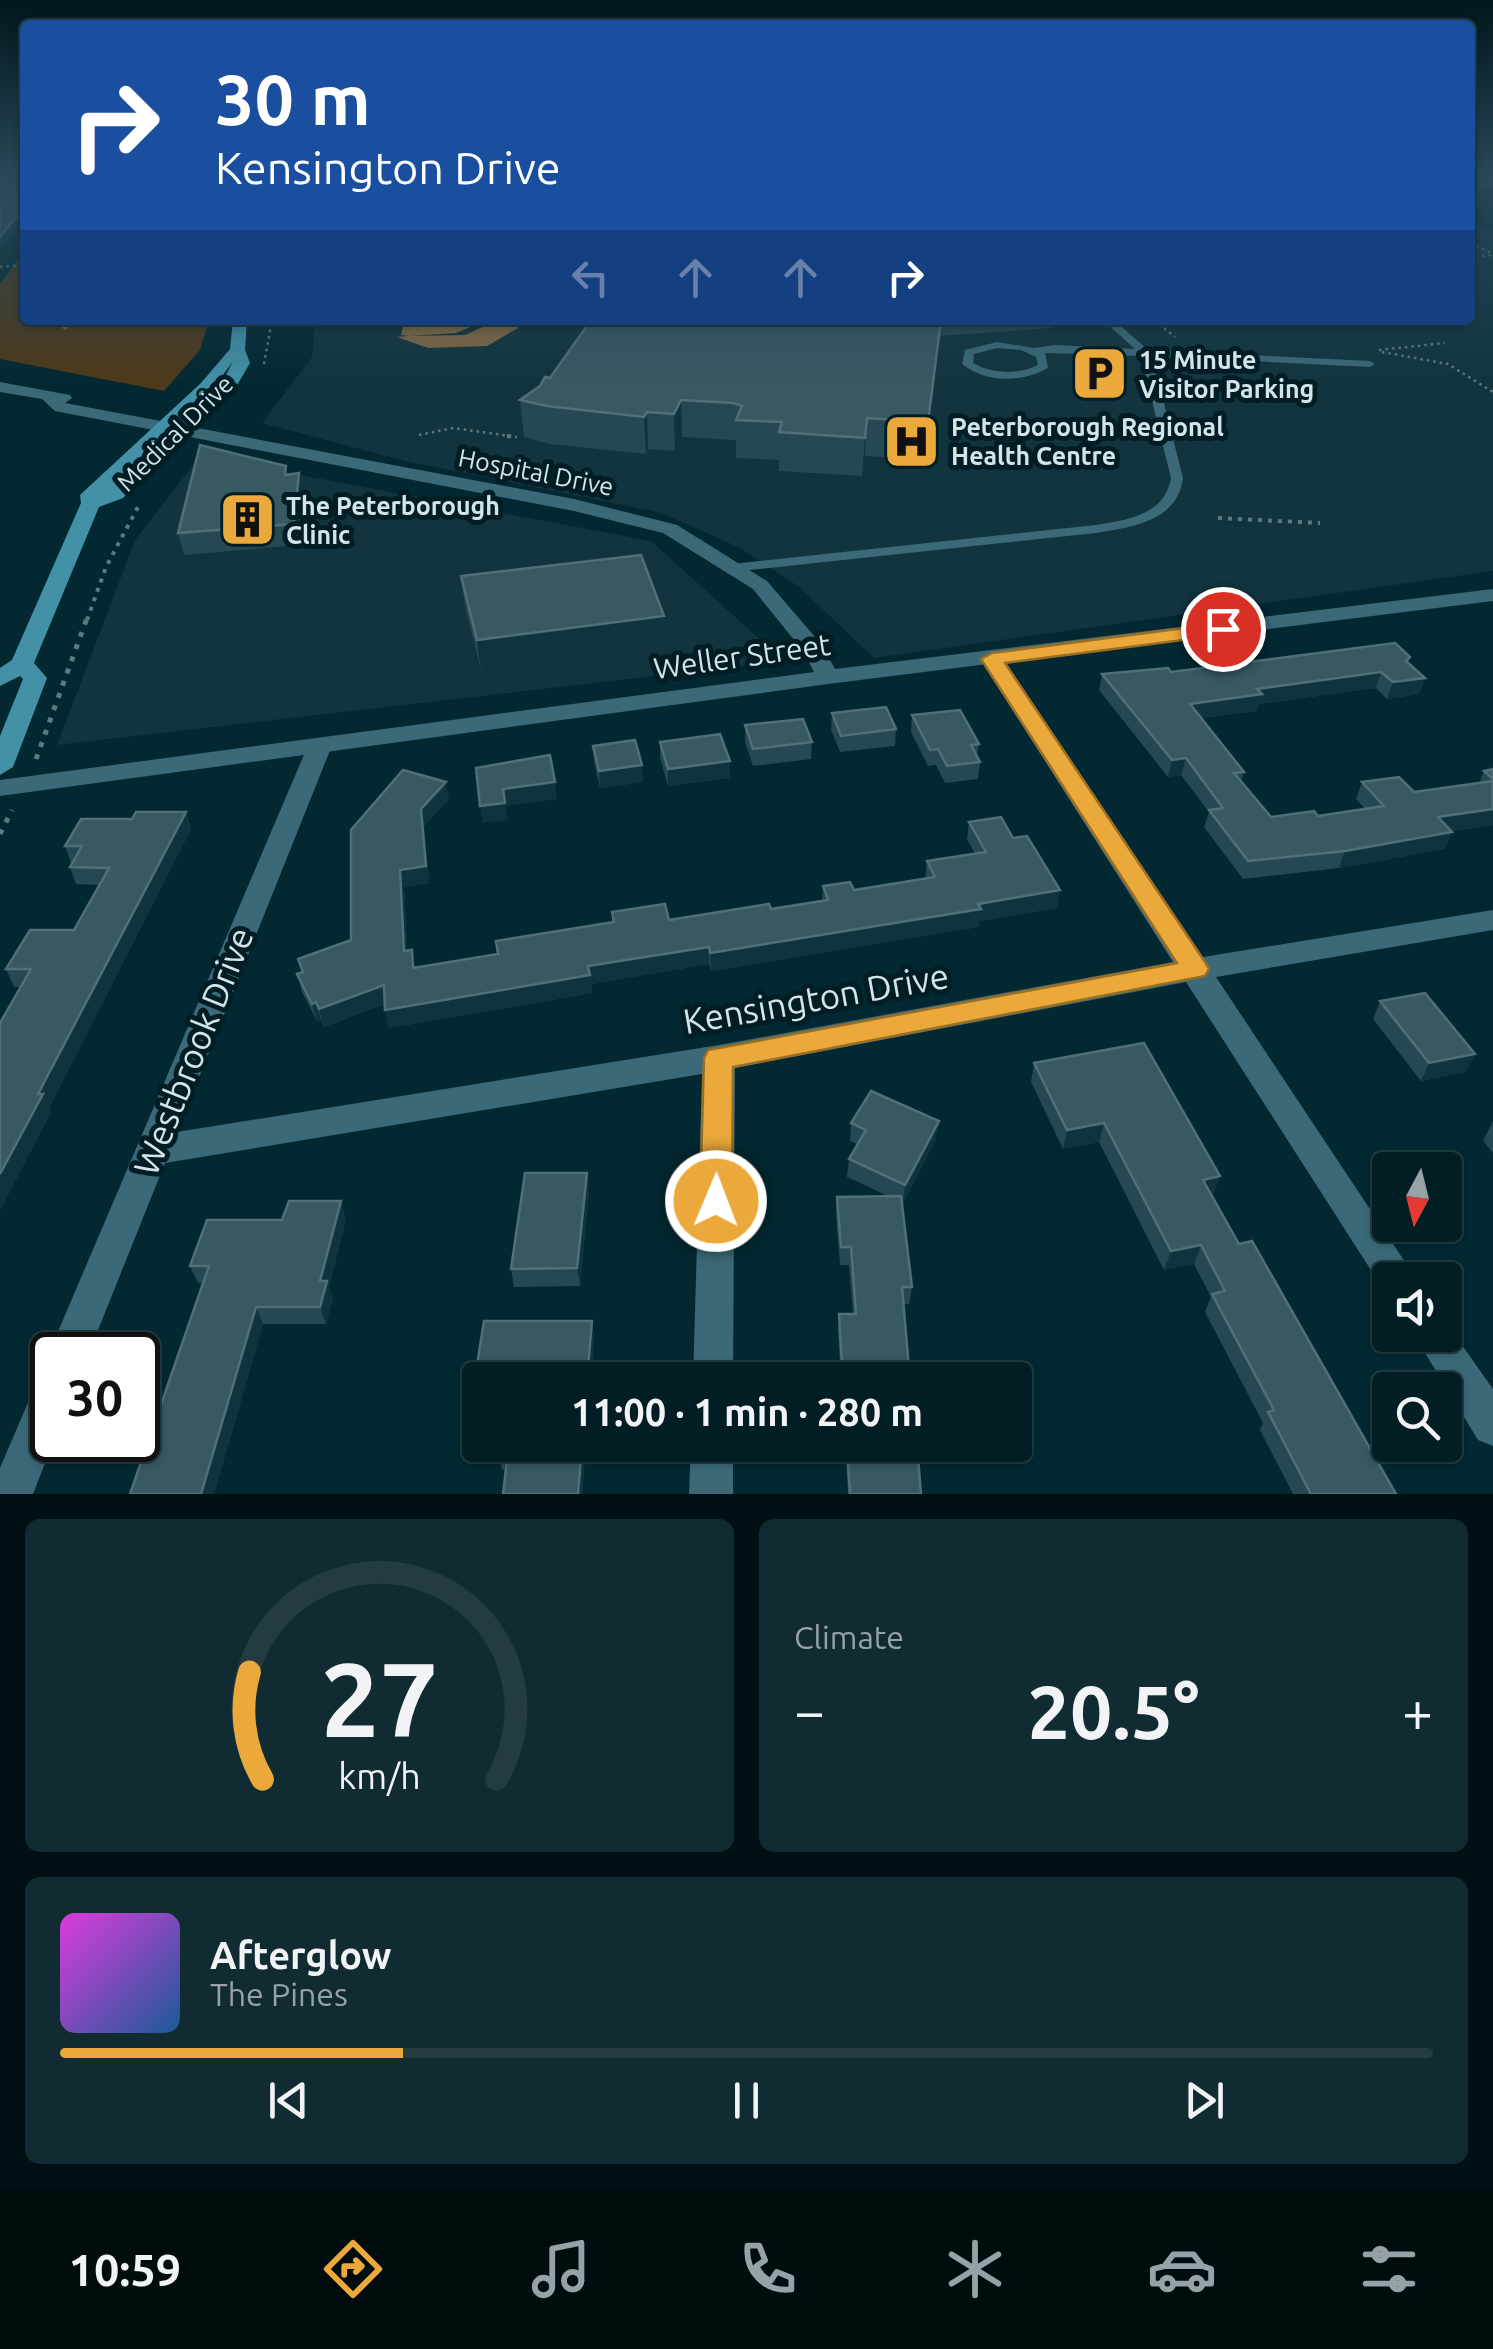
<!DOCTYPE html>
<meta charset="utf-8">
<style>
body{margin:0;font-family:Ubuntu,sans-serif;background:#102b32;color:#f1f3f6;height:100vh;display:flex;flex-direction:column;font-size:38px;white-space:nowrap}
*{box-sizing:border-box;margin:0}
p{font-size:32px;color:#96a2a7}
.icon{flex:none;width:55px;height:55px;fill:none;stroke:currentColor;stroke-width:2;stroke-linecap:round;stroke-linejoin:round}
.map{position:relative;height:1494px;overflow:hidden}
.sheet{display:flex;flex-direction:column;gap:25px;padding:25px;background:#011014;flex:1}
.sheet>*{flex:none}
.hud{position:absolute;left:20px;top:20px;width:1455px;height:305px;border-radius:10px;box-shadow:0 2px 8px #0004,0 0 0 2px #233c42;background:#1a4fa0;color:#fff;overflow:hidden}
.needle{width:65px;rotate:187deg}
.controls{position:absolute;left:1372px;top:1152px;display:grid;gap:20px}
.controls a{display:grid;place-items:center;width:90px;height:90px;border-radius:10px;background:#021e25;box-shadow:0 2px 8px #0004,0 0 0 2px #233c42;font-size:50px}
.speed{position:absolute;left:30px;top:1332px;display:flex;gap:20px;font-size:50px;font-weight:700;text-align:center}
.speed>*{display:grid;place-content:center;width:130px;height:130px;border-radius:50%;background:#021e25;box-shadow:0 2px 8px #0004,0 0 0 2px #233c42;line-height:1}
.speed .limit{border:5px solid #111;border-radius:15px;background:#fff;color:#111}
.pin{position:absolute;display:grid;place-items:center;width:85px;height:85px;color:#fff;margin:-42px;border:5px solid #fff;border-radius:50%;box-shadow:0 2px 10px #0007}
.me{position:absolute;width:110px;margin:-55px;rotate:1deg;stroke-linejoin:round;filter:drop-shadow(0 0 8px #0008)}
.turn{display:flex;align-items:center;gap:35px;height:210px;padding:0 30px;font-size:45px}
.turn .icon{width:130px;height:130px;stroke-width:2.5}
.turn b{display:block;font-size:70px;line-height:85px}
.lanes{display:flex;align-items:center;height:95px;padding:0 30px;background:#0003;justify-content:center;gap:50px;direction:ltr}
.lanes .off{opacity:.35}
.big{font-size:75px;font-weight:600;line-height:1.1}
.sheet .card{flex:1;display:flex;flex-direction:column;justify-content:center;gap:15px;min-width:0;padding:0 35px;border-radius:15px;background:#102b32}
.sheet .dial{align-items:center;gap:0}
.dial svg{height:260px;overflow:visible;fill:none;stroke:#233c42;stroke-width:7;stroke-linecap:round;text-anchor:middle}
.dial text{fill:#f1f3f6;stroke:none}
.song{display:flex;align-items:center;gap:30px}
.cover{width:120px;height:120px;border-radius:15px;background:linear-gradient(135deg,hsl(300 70% 55%),hsl(210 70% 35%))}
.played{height:10px;border-radius:5px;background:linear-gradient(90deg,#eca93b 25%,#233c42 25%)}
.keys{display:flex;justify-content:space-around;direction:ltr}
.heat{display:flex;justify-content:space-between;align-items:center;font-size:55px;direction:ltr}
.sheet .tiles{flex:1;display:grid;gap:25px;grid-template-columns:1fr 1fr}
.card:last-child{grid-column:span 2}
.trip{position:absolute;left:462px;top:1362px;width:570px;height:100px;border-radius:10px;background:#021e25;box-shadow:0 2px 8px #0004,0 0 0 2px #233c42;font-weight:600;line-height:100px;text-align:center}
.dock{display:flex;height:160px;justify-content:space-around;align-items:center;background:#010c0f;color:#96a2a7}
.dock .icon{width:70px;height:70px}
.dock .selected{color:#eca93b}
.dock b{font-size:45px;color:#f1f3f6}
.map>svg:first-child{display:block}
.built{fill:#11343e}
.green{fill:#4e391a}
.water{fill:#826843}
.lines{fill:none;stroke-linecap:round;stroke-linejoin:round}
.stream{stroke:#826843;stroke-width:5}
.path-far2{stroke:#5c7a81;stroke-width:2.5;stroke-dasharray:2.5 4;stroke-linecap:butt}
.path-far1{stroke:#5c7a81;stroke-width:4;stroke-dasharray:4 6;stroke-linecap:butt}
.path{stroke:#5c7a81;stroke-width:5;stroke-dasharray:5 8;stroke-linecap:butt}
.service{fill:#3b6977;fill-rule:evenodd}
.minor{fill:#3b6977;fill-rule:evenodd}
.tertiary{fill:#3b6977;fill-rule:evenodd}
.secondary{fill:#4391a6;fill-rule:evenodd}
.wall{fill:#254852}
.shaded-wall{fill:#0f343e}
.building{fill:#385962;stroke:#506f78;stroke-width:2.5}
.route{fill:#eca93b;stroke:#996e26;stroke-width:2.5}
.labels{text-anchor:middle;dominant-baseline:central;stroke-width:10;stroke-linejoin:round;paint-order:stroke}
.far-poi-label{font-size:25px;font-weight:bold;fill:#d2e5eb;stroke:#031d25;text-anchor:start}
.far-street-label{font-size:25px;fill:#d2e5eb;stroke:#031d25}
.street-label{font-size:30px;fill:#d2e5eb;stroke:#031d25}
.near-street-label{font-size:35px;fill:#d2e5eb;stroke:#031d25}
</style>
<div class="map">
<svg width="1493" height="1494" viewBox="0 0 1493 1494">
<rect width="100%" height="100%" fill="#022831"/>
<g class="built">
<polygon points="1470,223 1493,230 1493,571 874,658 799,587 740,548 662,513 401,460 262,423 312,357 315,320 1470,320"/>
<polygon points="200,456 651,541 784,661 57,745 135,540"/>
</g>
<polygon class="green" points="25,251 25,320 209,320 200,350 164,391 0,359 0,284"/>
<polygon class="water" points="429,320 487,320 456,333 410,336 465,335 493,322 519,320 518,328 487,346 428,348 397,337 408,336 401,335 403,327"/>
<g class="lines">
<polyline class="stream" points="65,327 68,320"/>
<g class="path-far2">
<polyline points="1470,243 1493,254"/>
<polyline points="1482,256 1493,255"/>
<polyline points="0,267 25,265"/>
<polyline points="1154,320 1175,337"/>
<polyline points="1379,350 1445,343"/>
<polyline points="1382,352 1448,364 1493,392"/>
<polyline points="264,364 272,320"/>
<polyline points="419,435 453,428 517,437"/>
<polyline points="1120,436 1146,437"/>
</g>
<g class="path-far1">
<polyline points="507,436 517,437"/>
<polyline points="1120,436 1146,437"/>
<polyline points="1218,518 1320,523"/>
<polyline points="87,620 106,567 138,507"/>
</g>
<g class="path">
<polyline points="36,759 87,618"/>
<polyline points="0,834 12,810"/>
</g>
<path class="service" d="M1103,320H1114L1148,350L1370,361L1375,364L1370,367L1152,356L1183,478C1178,521 1132,527 1096,533L732,572L725,568L732,564L1096,525C1127,520 1165,515 1171,478L1141,356L1045,353L1048,368C1021,383 986,383 962,364L965,350L997,342L1034,348L1055,345L1135,349ZM997,348L1021,350L1036,357L1038,365C1017,375 994,374 973,363L974,354Z"/>
<g class="minor">
<polygon points="991,652 999,654 1203,957 1493,910 1493,930 1216,977 1417,1280 1390,1280 1390,1294 1385,1292 1186,982 735,1068 733,1380 693,1380 702,1074 165,1163 88,1355 52,1355 52,1365 48,1355 309,743 318,740 331,748 177,1132 719,1045 1173,962 980,659"/>
<polygon points="1445,1321 1493,1389 1493,1446 1478,1440 1414,1335 1445,1335"/>
<polygon points="52,1373 54,1440 33,1494 0,1494 0,1468 38,1379"/>
<polygon points="691,1445 733,1445 733,1494 689,1494"/>
</g>
<polygon class="tertiary" points="0,382 70,395 72,398 65,403 574,499 677,525 767,581 821,644 835,669 1493,589 1493,601 828,684 0,796 0,780 814,672 803,651 753,589 663,533 574,511 55,411 42,399 0,392"/>
<path class="secondary" d="M233,320H247L245,350L250,363L236,387L123,498L99,507L34,663L47,678L13,767L0,775V736L23,679L20,676L0,686V668L12,660L81,503L80,495L201,383L230,349ZM233,361L223,381L103,492L213,389Z"/>
</g>
<g class="wall">
<polygon points="1470,176 1493,176 1493,187 1470,186"/>
<polygon points="591,320 1052,320 1051,328 940,336 924,460 865,456 862,476 779,471 779,460 736,458 736,441 733,440 682,437 675,451 648,449 646,454 550,444 524,437 520,400 550,378"/>
<polygon points="288,474 304,494 299,545 184,555 178,533"/>
<polygon points="461,576 664,616 665,646 481,671 465,606"/>
<polygon points="1410,657 1408,663 1425,678 1419,694 1387,699 1376,688 1259,704 1257,711 1201,718 1244,772 1241,782 1271,817 1318,816 1365,809 1356,799 1362,782 1414,792 1479,783 1484,771 1493,769 1493,825 1451,831 1445,849 1339,868 1243,879 1204,827 1209,812 1181,775 1168,777 1099,690 1102,674 1171,672"/>
<polygon points="832,713 896,729 895,746 840,752 831,730"/>
<polygon points="912,715 979,744 977,755 980,762 978,779 945,783 936,765 928,766 911,732"/>
<polygon points="745,725 812,742 811,759 753,766 745,742"/>
<polygon points="660,742 730,761 730,778 668,786 660,758"/>
<polygon points="593,746 643,782 600,788 594,762"/>
<polygon points="449,799 424,826 429,883 404,887 407,951 416,968 498,954 612,922 612,912 669,920 771,909 822,901 823,886 854,890 925,879 927,861 975,854 967,839 969,822 1057,908 979,921 978,927 711,971 709,964 591,984 592,993 389,1028 384,1004 324,1027 321,1020 317,1021 302,992 297,974 302,973 298,959 351,940 351,830"/>
<polygon points="186,812 191,829 49,1108 51,1112 0,1210 0,1023 21,987 14,987 6,969 74,930 99,885 76,884 70,867 71,863 65,846 132,819"/>
<polygon points="1380,1001 1475,1054 1466,1072 1421,1081 1373,1019"/>
<polygon points="1034,1063 1220,1176 1212,1196 1239,1244 1396,1494 1293,1494 1260,1430 1263,1423 1205,1312 1211,1297 1194,1264 1164,1270 1099,1142 1063,1149 1031,1082"/>
<polygon points="1493,1121 1493,1153 1483,1141"/>
<polygon points="851,1123 936,1139 903,1203 902,1202 912,1287 909,1304 903,1304 910,1380 841,1380 838,1332 839,1314 853,1314 849,1265 840,1265 836,1215 837,1197 888,1196 847,1177 849,1159 857,1144 850,1141"/>
<polygon points="589,1191 580,1286 514,1287 511,1269"/>
<polygon points="346,1219 329,1287 333,1298 326,1324 263,1324 214,1494 130,1494 202,1283 198,1283 190,1266"/>
<polygon points="484,1321 592,1321 594,1338 591,1380 480,1380 480,1402 478,1402 474,1384"/>
<polygon points="499,1445 586,1445 582,1494 503,1494 506,1470 502,1470 498,1453"/>
<polygon points="845,1445 917,1445 921,1494 848,1494"/>
</g>
<g class="shaded-wall">
<polygon points="25,206 25,217 4,244 0,246 0,237"/>
<polygon points="941,320 940,336 924,460 928,422"/>
<polygon points="681,400 682,437 675,451 674,414"/>
<polygon points="647,412 648,449 646,454 644,417"/>
<polygon points="867,418 865,456 862,476 865,438"/>
<polygon points="299,473 304,494 299,545 294,524"/>
<polygon points="664,616 665,646 481,671 477,640"/>
<polygon points="1381,672 1376,688 1259,704 1257,711 1186,720 1190,704 1257,689"/>
<polygon points="1425,678 1419,694 1387,699 1393,682"/>
<polygon points="1186,758 1181,775 1168,777 1172,760"/>
<polygon points="730,761 730,778 668,786 668,769"/>
<polygon points="642,765 643,782 600,788 599,771"/>
<polygon points="446,782 449,799 424,826 429,883 404,887 408,969 404,951 400,870 421,809"/>
<polygon points="555,782 557,799 506,806 503,789"/>
<polygon points="505,803 508,820 483,823 480,806"/>
<polygon points="1493,809 1493,825 1431,834 1438,817"/>
<polygon points="186,812 191,829 49,1108 51,1112 0,1210 0,1174 38,1094"/>
<polygon points="1452,832 1445,849 1339,868 1345,851"/>
<polygon points="1060,890 1057,908 979,921 978,927 711,971 710,953"/>
<polygon points="709,947 709,964 591,984 592,993 389,1028 385,1010 588,966"/>
<polygon points="384,985 388,1002 324,1027 319,1009"/>
<polygon points="316,1002 321,1020 317,1021 312,1004"/>
<polygon points="1475,1054 1466,1072 1421,1081 1429,1063"/>
<polygon points="939,1121 936,1139 903,1203 905,1185"/>
<polygon points="1104,1123 1099,1142 1063,1149 1067,1130"/>
<polygon points="587,1173 589,1191 580,1286 577,1268"/>
<polygon points="1220,1176 1213,1196 1197,1199 1203,1180"/>
<polygon points="341,1201 346,1219 329,1287 333,1298 326,1324 320,1307 320,1281"/>
<polygon points="1201,1245 1194,1264 1164,1270 1171,1251"/>
<polygon points="256,1307 263,1324 214,1494 201,1494"/>
<polygon points="592,1321 594,1338 591,1380 587,1380"/>
<polygon points="582,1445 586,1445 582,1494 578,1494"/>
</g>
<g class="building">
<polygon points="3,176 25,176 25,206 0,237 0,180"/>
<polygon points="1470,176 1493,176 1493,180 1470,179"/>
<polygon points="591,320 941,320 928,422 867,418 865,438 779,432 782,422 736,420 742,406 733,403 681,400 674,414 647,412 644,417 547,406 520,400 540,386 545,377 550,378"/>
<polygon points="200,445 286,466 285,475 299,473 294,524 178,533"/>
<polygon points="641,555 664,616 477,640 461,576"/>
<polygon points="1395,643 1410,657 1406,661 1425,678 1393,682 1381,672 1257,689 1262,694 1190,704 1244,772 1234,773 1271,817 1314,811 1318,816 1384,806 1362,782 1399,777 1414,792 1493,781 1493,809 1438,817 1452,832 1345,851 1248,861 1209,810 1223,808 1186,758 1172,760 1102,674 1168,668 1171,672"/>
<polygon points="886,707 896,729 841,736 832,713"/>
<polygon points="960,710 979,744 971,745 980,762 947,766 938,749 930,750 912,715"/>
<polygon points="803,719 812,742 753,749 745,725"/>
<polygon points="720,734 730,761 668,769 660,742"/>
<polygon points="635,740 642,765 599,771 593,746"/>
<polygon points="550,755 555,782 503,789 505,803 480,806 476,768"/>
<polygon points="1493,769 1493,779 1484,771"/>
<polygon points="403,770 446,782 421,809 426,866 400,870 404,951 412,950 413,968 498,954 496,941 614,922 612,912 665,904 669,920 769,904 771,909 828,900 823,886 850,882 854,890 935,877 927,861 986,852 969,822 1001,817 1013,838 1027,836 1060,890 978,904 981,909 710,953 709,947 588,966 590,975 385,1010 384,985 319,1009 316,1002 312,1004 297,974 303,972 298,959 351,940 351,830"/>
<polygon points="136,812 186,812 38,1094 43,1094 0,1174 0,1023 31,969 6,969 30,930 74,930 109,868 70,867 82,846 65,846 81,819 132,819"/>
<polygon points="1425,993 1475,1054 1429,1063 1380,1001"/>
<polygon points="1144,1043 1220,1176 1203,1180 1239,1244 1252,1241 1396,1494 1311,1494 1268,1412 1274,1410 1212,1294 1225,1291 1201,1245 1171,1251 1104,1123 1067,1130 1034,1063"/>
<polygon points="871,1091 939,1121 905,1185 849,1159 866,1130 851,1123"/>
<polygon points="525,1173 587,1173 577,1268 511,1269"/>
<polygon points="901,1196 912,1287 902,1287 910,1380 843,1380 839,1314 856,1314 851,1247 841,1247 837,1197"/>
<polygon points="289,1201 341,1201 320,1281 327,1281 320,1307 256,1307 201,1494 130,1494 209,1266 190,1266 207,1220 282,1220"/>
<polygon points="484,1321 592,1321 587,1380 480,1380 480,1384 474,1384"/>
<polygon points="499,1445 582,1445 578,1494 503,1494 508,1452 498,1453"/>
<polygon points="847,1445 917,1445 921,1494 850,1494"/>
</g>
<linearGradient id="sky" x2="0" y2="1"><stop stop-color="#01161b"/><stop offset="0.46" stop-color="#28485a"/><stop offset="1" stop-color="#28485a" stop-opacity="0"/></linearGradient>
<rect width="1493" height="385" fill="url(#sky)"/>
<polygon class="route" points="1223,623 1230,625 1230,634 1005,663 1205,962 1209,969 1205,976 733,1067 732,1201 728,1211 716,1216 704,1211 700,1201 704,1058 708,1050 1177,963 981,659 992,653"/>
<defs>
<symbol id="parking-square" viewBox="-11 -11 22 22"><rect x="-9" y="-9" width="18" height="18" rx="4" fill="#eca93b" stroke="#031d25"/><path d="M-3.5-5.5H1a3.5 3.5 0 0 1 0 7H-1V5.5H-3.5ZM-1-3.4V-.6H.8a1.4 1.4 0 0 0 0-2.8Z" fill="#111"/></symbol>
<symbol id="hospital-square" viewBox="-11 -11 22 22"><rect x="-9" y="-9" width="18" height="18" rx="4" fill="#eca93b" stroke="#031d25"/><path d="M-5-5h3v3.5h4V-5h3V5h-3V1.5h-4V5h-3Z" fill="#111"/></symbol>
<symbol id="building-square" viewBox="-11 -11 22 22"><rect x="-9" y="-9" width="18" height="18" rx="4" fill="#eca93b" stroke="#031d25"/><path d="M-4-6H4V6H1V3H-1V6H-4ZM-2.5-4.3h1.7v1.8h-1.7ZM.8-4.3h1.7v1.8H.8ZM-2.5-1h1.7V.8h-1.7ZM.8-1h1.7V.8H.8Z" fill="#111"/></symbol>
</defs>
<g fill-rule="evenodd">
<use href="#parking-square" x="1068" y="342" width="63" height="63"/>
<use href="#hospital-square" x="880" y="410" width="63" height="63"/>
<use href="#building-square" x="216" y="488" width="63" height="63"/>
</g>
<g class="labels">
<g class="far-poi-label">
<text x="1139" y="360">15 Minute<tspan x="1139" dy="29">Visitor Parking</tspan></text>
<text x="951" y="427">Peterborough Regional<tspan x="951" dy="29">Health Centre</tspan></text>
<text x="286" y="506">The Peterborough<tspan x="286" dy="29">Clinic</tspan></text>
</g>
<g class="far-street-label">
<text transform="translate(175 433) rotate(-45)">Medical Drive</text>
<text transform="translate(536 472) rotate(11)">Hospital Drive</text>
</g>
<g class="street-label">
<text transform="translate(742 656) rotate(-8)">Weller Street</text>
</g>
<g class="near-street-label">
<text transform="translate(816 998) rotate(-10)">Kensington Drive</text>
<text transform="translate(193 1051) rotate(-68)">Westbrook Drive</text>
</g>
</g>
</svg>
<div class="controls">
<a><svg class="needle" viewBox="-14 -14 28 28"><path d="M0-13l5 13h-10z" fill="#e53935"/><path d="M0 13l5-13h-10z" fill="#96a2a7"/></svg></a>
<a><svg class="icon" aria-label="sound" viewBox="0 0 24 24"><path d="M4 9h4l5-4v14l-5-4H4zM17 9q2 3 0 6"/></svg></a>
<a><svg class="icon" aria-label="search" viewBox="0 0 24 24"><circle cx="10" cy="10" r="6"/><path d="M15 15l6 6"/></svg></a>
</div>
<div class="speed"><div class="limit">30</div></div>
<div class="pin" style="left:1223px;top:629px;background:#d93025"><svg class="icon" aria-label="arrive" viewBox="0 0 24 24"><path d="M6 21V4h12l-3 4 3 4H6"/></svg></div>
<svg class="me" style="left:716px;top:1201px" viewBox="-20 -20 40 40"><circle r="17" fill="#eca93b" stroke="#fff" stroke-width="3"/><path d="M0-11L8 9 0 5-8 9z" fill="#fff"/></svg>
<div class="trip">11:00 · 1 min · 280 m</div>
<div class="hud">
<div class="turn"><svg class="icon" aria-label="right" viewBox="0 0 24 24"><path d="M7 20v-9h11M14 6l5 5-5 5"/></svg><div><b>30 m</b>Kensington Drive</div></div>
<div class="lanes"><svg class="icon off" aria-label="left" viewBox="0 0 24 24"><path d="M17 20v-9H6M10 6l-5 5 5 5"/></svg><svg class="icon off" aria-label="ahead" viewBox="0 0 24 24"><path d="M12 20V5M6 11l6-6 6 6"/></svg><svg class="icon off" aria-label="ahead" viewBox="0 0 24 24"><path d="M12 20V5M6 11l6-6 6 6"/></svg><svg class="icon" aria-label="right" viewBox="0 0 24 24"><path d="M7 20v-9h11M14 6l5 5-5 5"/></svg></div>
</div>
</div>
<section class="sheet">
<div class="tiles">
<div class="card dial"><svg viewBox="0 0 100 80">
<path d="M14 69A42 42 0 1 1 86 69"/>
<path d="M14 69A42 42 0 0 1 10 36" stroke="#eca93b"/>
<text x="50" y="56" font-size="32" font-weight="700">27</text>
<text x="50" y="72" font-size="11">km/h</text>
</svg></div>
<div class="card"><p>Climate</p>
<div class="heat"><a>−</a><b class="big">20.5°</b><a>+</a></div>
</div>
<div class="card">
<div class="song"><i class="cover"></i><div><b>Afterglow</b><p>The Pines</p></div></div>
<div class="played"></div>
<div class="keys"><svg class="icon" aria-label="previous" viewBox="0 0 24 24"><path d="M18 5L8 12l10 7zM5 5v14"/></svg><svg class="icon" aria-label="pause" viewBox="0 0 24 24"><path d="M8 5v14M16 5v14"/></svg><svg class="icon" aria-label="next" viewBox="0 0 24 24"><path d="M6 5l10 7-10 7zM19 5v14"/></svg></div>
</div>
</div>
</section>
<nav class="dock">
<b>10:59</b>
<svg class="icon selected" aria-label="directions" viewBox="0 0 24 24"><path d="M12 3l9 9-9 9-9-9zM9 14v-3h6M13 9l2 2-2 2"/></svg>
<svg class="icon" aria-label="music" viewBox="0 0 24 24"><path d="M9 18V5l10-2v13"/><circle cx="6" cy="18" r="3"/><circle cx="16" cy="16" r="3"/></svg>
<svg class="icon" aria-label="phone" viewBox="0 0 24 24"><path d="M5 4h4l2 5-3 2q2 4 5 5l2-3 5 2v4C11 20 4 13 5 4z"/></svg>
<svg class="icon" aria-label="climate" viewBox="0 0 24 24"><path d="M12 3v18M4 7l16 10M4 17L20 7"/></svg>
<svg class="icon" aria-label="car" viewBox="0 0 24 24"><path d="M5 17H2v-5l4-1 3-4h7l3 4 3 1v5h-3M9 17h6M6 11h13"/><circle cx="7" cy="17" r="2"/><circle cx="17" cy="17" r="2"/></svg>
<svg class="icon" aria-label="filters" viewBox="0 0 24 24"><path d="M4 7h16M4 17h16"/><circle cx="9" cy="7" r="2"/><circle cx="15" cy="17" r="2"/></svg>
</nav>
